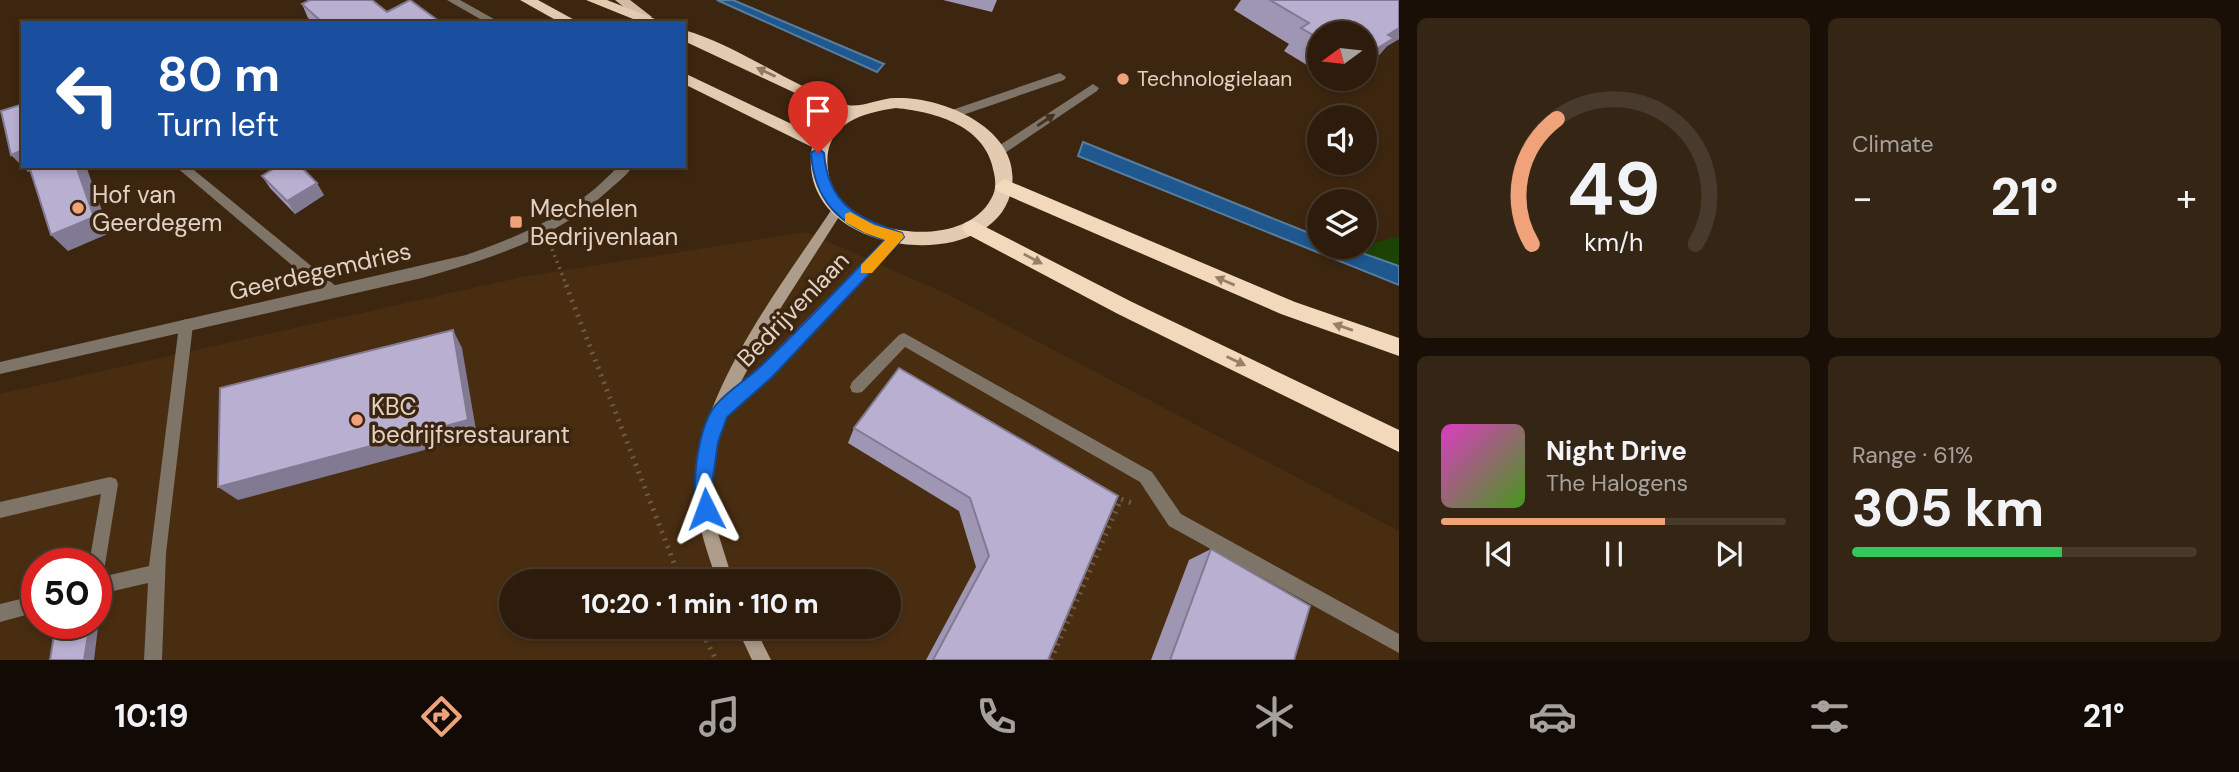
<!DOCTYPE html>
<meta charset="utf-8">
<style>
body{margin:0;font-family:"DM Sans",sans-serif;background:#352515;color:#f1f3f6;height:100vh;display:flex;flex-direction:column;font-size:26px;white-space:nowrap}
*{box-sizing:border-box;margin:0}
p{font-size:23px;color:#a7a19d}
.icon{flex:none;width:38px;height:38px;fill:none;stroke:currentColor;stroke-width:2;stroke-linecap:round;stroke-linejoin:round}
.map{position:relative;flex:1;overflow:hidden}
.panel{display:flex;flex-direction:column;gap:18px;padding:18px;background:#190f07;width:840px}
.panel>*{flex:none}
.guide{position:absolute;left:21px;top:21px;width:665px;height:147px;border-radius:0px;box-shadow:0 4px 10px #0003,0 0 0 2px #483a2d;background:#1a4fa0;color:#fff;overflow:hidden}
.needle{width:46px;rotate:255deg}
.tools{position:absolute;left:1307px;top:21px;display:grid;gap:14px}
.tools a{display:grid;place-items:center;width:70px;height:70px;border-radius:50%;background:#2d1c0c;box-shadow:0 4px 10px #0003,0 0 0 2px #483a2d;font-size:35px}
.speed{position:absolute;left:21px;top:548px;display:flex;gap:14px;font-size:35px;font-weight:700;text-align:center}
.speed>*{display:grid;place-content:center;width:91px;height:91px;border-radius:50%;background:#2d1c0c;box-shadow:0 4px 10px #0003,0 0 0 2px #483a2d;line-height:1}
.speed .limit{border:10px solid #d22;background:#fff;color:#111}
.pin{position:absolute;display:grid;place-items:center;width:60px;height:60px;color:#fff;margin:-72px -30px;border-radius:50% 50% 50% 0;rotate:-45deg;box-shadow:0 0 7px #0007}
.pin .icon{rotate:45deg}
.me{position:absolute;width:77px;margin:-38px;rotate:357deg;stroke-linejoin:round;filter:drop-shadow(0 0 5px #0008)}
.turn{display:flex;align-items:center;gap:24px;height:147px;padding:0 21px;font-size:32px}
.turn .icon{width:91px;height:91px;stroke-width:2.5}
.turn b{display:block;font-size:49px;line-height:60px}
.big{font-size:52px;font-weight:800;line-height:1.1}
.panel .tile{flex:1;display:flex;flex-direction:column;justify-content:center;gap:10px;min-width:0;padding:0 24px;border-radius:10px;background:#352515}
.panel .dial{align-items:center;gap:0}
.dial svg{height:182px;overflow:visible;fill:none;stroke:#483a2d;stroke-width:7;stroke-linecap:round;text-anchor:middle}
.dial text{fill:#f1f3f6;stroke:none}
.song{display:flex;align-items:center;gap:21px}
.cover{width:84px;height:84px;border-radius:10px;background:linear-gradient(135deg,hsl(310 70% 55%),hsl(100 70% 35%))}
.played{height:7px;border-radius:4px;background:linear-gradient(90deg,#f0a27a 65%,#483a2d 65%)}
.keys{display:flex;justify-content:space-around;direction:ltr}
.heat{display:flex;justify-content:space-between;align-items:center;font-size:38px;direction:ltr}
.charge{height:10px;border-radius:5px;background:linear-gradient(90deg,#34c759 61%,#483a2d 0)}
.panel .tiles{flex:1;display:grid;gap:18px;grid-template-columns:repeat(2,1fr)}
.trip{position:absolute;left:499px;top:569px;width:402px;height:70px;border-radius:35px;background:#2d1c0c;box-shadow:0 4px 10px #0003,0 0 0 2px #483a2d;font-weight:800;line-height:70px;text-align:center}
.dock{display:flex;height:112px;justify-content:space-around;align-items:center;background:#120b05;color:#a7a19d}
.dock .icon{width:49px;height:49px}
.dock .active{color:#f0a27a}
.dock b{font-size:32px;color:#f1f3f6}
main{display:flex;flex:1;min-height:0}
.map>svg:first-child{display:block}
.built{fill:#482d11;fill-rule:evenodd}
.green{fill:#1c4205}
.water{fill:#1e588e;stroke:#587d9e;stroke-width:2}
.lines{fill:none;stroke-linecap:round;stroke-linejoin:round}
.path-far1{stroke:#6e5a46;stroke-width:3.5;stroke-dasharray:2 4.5;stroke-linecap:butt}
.path{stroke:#6e5a46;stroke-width:5;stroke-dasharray:2 6;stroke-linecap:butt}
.service{fill:#7e7468;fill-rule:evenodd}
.minor{fill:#7e7468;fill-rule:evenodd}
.secondary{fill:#ad9d8a;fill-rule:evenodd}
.primary{fill:#d1bda5;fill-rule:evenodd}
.trunk{fill:#e2cbb0;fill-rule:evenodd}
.motorway{fill:#f2d9bc;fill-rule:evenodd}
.wall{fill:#9f96b3}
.shaded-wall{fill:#827a92}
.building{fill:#b9afd0;stroke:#827a92;stroke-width:2}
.oneway{fill:#8f7860}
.oneway2{fill:#46321d}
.oneway3{fill:#978066}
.route{fill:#1a73e8;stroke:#114b97;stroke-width:2}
.slow{fill:#f59e0b}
.poi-dot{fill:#f0a27a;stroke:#3c2610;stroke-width:2.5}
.labels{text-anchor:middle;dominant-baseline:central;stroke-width:7;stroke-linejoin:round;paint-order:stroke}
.far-poi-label{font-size:21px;fill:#e1d2c5;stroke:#3c2610;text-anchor:start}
.poi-label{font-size:24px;fill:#e1d2c5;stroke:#3c2610;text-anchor:start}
.street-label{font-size:24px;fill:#e1d2c5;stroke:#3c2610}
</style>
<main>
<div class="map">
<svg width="1399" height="660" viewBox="0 0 1399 660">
<rect width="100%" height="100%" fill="#3c2610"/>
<path class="built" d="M806,232L949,295L1399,531V660H0V394L522,277ZM37,564H96V623H37ZM511,581H889V626H511Z"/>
<polygon class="green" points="1399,236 1399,285 1366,255 1367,245"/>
<g class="water">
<polygon points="717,0 733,0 884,64 877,72"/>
<polygon points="1083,142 1319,237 1320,247 1345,247 1399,266 1399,285 1078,156"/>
</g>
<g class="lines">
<polyline class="path-far1" points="552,249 567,287"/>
<g class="path">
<polyline points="566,285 681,581"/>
<polyline points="699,626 716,660"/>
<polyline points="1051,660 1121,499 1132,503"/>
</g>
<g class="service">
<polygon points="175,166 189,166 337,287 339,291 337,295 327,295"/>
<polygon points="186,319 191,321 193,325 166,553 162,660 144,660 148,583 96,595 96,564 89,564 101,494 0,518 0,502 110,477 116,479 118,484 104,571 101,577 149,566 179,325 181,321"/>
<polygon points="904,333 1152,472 1181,514 1399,634 1399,653 1169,526 1140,482 905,347 862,392 857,393 852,392 850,387 852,382 899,335"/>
<polygon points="37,595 37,612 0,622 0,604"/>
</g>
<g class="minor">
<polygon points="447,0 460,0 501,23 487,23"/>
<polygon points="1060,73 1066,77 1064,80 957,117 953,118 947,114 949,111"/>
<polygon points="1093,84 1099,88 1097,91 1002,155 994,155 992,152 994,149"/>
<path d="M619,166H633C627,175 618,182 610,189C558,238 489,259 422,278L0,374V362L466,255C509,240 551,223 587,195C598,187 608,176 619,166Z"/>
</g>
<g class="secondary">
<path d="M838,204L844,209L842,212L780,309L736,391L892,233L897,232L903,237L756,392L725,417L716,448L711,496L718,533L733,581H717C707,551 695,519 695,487C696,393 784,282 834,206Z"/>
<polygon points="736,626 754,626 771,660 752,660"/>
</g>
<polygon class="primary" points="615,0 630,0 652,17 645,21 640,20"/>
<g class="trunk">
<polygon points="520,0 538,0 580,23 561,23"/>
<polygon points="586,0 607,0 665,23 643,23"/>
<path d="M684,30C738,45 795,89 848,105C860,108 881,98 895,98C942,96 1020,128 1012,186C1000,279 793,260 812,147L684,84V73L817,136L838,113L684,41ZM896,108C936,112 987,126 994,173C996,182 996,191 991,199C970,238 905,238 870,221C849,211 831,194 828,170C822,125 860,113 896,108Z"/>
</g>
<g class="motorway">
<polygon points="1004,179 1295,302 1399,338 1399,356 1281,314 997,191 995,186"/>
<polygon points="972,220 1132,302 1399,430 1399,452 1118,314 965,233 962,228 965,223"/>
</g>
</g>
<g class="wall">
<polygon points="943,0 997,0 992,12"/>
<polygon points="1241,0 1399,0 1399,39 1387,46 1374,61 1320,33 1320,73 1284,51 1289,44 1234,10"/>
<polygon points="302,4 387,12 440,23 314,23 308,18"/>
<polygon points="1328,79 1345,79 1337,84"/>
<polygon points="262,176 324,195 295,214 270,188"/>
<polygon points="854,428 1118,496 1048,660 926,660 976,567 959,511 848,443"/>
<polygon points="1211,549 1294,660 1151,660 1189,560"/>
</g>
<g class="shaded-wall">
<polygon points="1399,28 1399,39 1387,46 1374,61 1365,66 1365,56 1388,35"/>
<polygon points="23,150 23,166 41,167 28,172 11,155"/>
<polygon points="76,166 86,166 110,233 68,251 51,235"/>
<polygon points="317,183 324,195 295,214 287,201"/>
<polygon points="453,330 462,348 477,436 238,500 218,487"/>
<polygon points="96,609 100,611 94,660 84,660 90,623 96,623"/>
</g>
<g class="building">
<polygon points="310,0 372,0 387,12 410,0 440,22 343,23 341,21 337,23 323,23 302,4"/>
<polygon points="1270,0 1399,0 1399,28 1388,35 1394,38 1365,56 1365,33 1320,33 1320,39 1301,28 1309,23"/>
<polygon points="23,104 23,150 11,155 1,111"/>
<polygon points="29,166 76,166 94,217 51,235"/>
<polygon points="278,166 300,166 317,183 287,201 262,176"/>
<polygon points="453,330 468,420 218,487 220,388"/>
<polygon points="899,368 1118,496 1048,660 933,660 989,556 970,498 854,428"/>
<polygon points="1211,549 1310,606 1294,660 1170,660"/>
<polygon points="56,623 90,623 84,660 50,660"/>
</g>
<defs><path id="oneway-solid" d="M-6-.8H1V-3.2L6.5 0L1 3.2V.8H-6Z" transform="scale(1.75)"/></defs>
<use class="oneway" href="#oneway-solid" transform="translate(766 72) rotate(-155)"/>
<use class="oneway2" href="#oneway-solid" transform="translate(1046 120) rotate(-34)"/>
<g class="oneway3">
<use href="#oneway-solid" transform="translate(1033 259) rotate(28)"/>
<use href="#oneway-solid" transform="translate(1225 281) rotate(-157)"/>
<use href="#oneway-solid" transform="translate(1343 327) rotate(-161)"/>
<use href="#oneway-solid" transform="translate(1236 361) rotate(26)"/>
</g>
<path class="route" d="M818,148L824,153C828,205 857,218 902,233L904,237L772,377L727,417L718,442L712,484L715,509L713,515L706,518L700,515C689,490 698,428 715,406C727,391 746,380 760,367C803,326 844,282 885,240C840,226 814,201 811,153Z"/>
<polygon class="slow" points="850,212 874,225 902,233 904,237 872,273 861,273 861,265 885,240 865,233 845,222 845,214"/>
<g class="poi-dot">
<circle cx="1123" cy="79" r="7"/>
<circle cx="78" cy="208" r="7"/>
<rect x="509" y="215" width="14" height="14" rx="3.5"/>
<circle cx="357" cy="420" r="7"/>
</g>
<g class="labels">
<g class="far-poi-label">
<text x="1137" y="79">Technologielaan</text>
</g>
<g class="poi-label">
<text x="92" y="194">Hof van<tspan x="92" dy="28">Geerdegem</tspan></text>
<text x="530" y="208">Mechelen<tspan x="530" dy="28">Bedrijvenlaan</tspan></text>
<text x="371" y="406">KBC<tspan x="371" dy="28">bedrijfsrestaurant</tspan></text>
</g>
<g class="street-label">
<text transform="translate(320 271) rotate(-13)">Geerdegemdries</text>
<text transform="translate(793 309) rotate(-46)">Bedrijvenlaan</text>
</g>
</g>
</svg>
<div class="tools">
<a><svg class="needle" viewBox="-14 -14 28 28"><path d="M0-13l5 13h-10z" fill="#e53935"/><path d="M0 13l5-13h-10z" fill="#a7a19d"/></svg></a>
<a><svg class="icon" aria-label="sound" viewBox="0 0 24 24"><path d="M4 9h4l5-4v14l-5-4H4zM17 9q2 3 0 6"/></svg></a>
<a><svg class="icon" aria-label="layers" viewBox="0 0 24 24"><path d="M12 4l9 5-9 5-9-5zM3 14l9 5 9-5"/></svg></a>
</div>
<div class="speed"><div class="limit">50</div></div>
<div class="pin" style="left:818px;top:153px;background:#d93025"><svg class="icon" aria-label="arrive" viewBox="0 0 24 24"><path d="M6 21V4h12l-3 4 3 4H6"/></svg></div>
<svg class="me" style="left:706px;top:509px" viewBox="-20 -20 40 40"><path d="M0-17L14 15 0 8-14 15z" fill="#1a73e8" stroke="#fff" stroke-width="4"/></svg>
<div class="trip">10:20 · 1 min · 110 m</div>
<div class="guide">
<div class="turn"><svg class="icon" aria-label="left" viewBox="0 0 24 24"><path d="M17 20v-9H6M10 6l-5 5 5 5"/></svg><div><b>80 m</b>Turn left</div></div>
</div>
</div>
<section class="panel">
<div class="tiles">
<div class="tile dial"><svg viewBox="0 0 100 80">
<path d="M14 69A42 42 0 1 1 86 69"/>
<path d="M14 69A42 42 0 0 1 25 14" stroke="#f0a27a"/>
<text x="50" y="56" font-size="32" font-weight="700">49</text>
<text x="50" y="72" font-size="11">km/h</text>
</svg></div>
<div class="tile"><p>Climate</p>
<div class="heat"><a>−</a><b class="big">21°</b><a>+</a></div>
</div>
<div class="tile">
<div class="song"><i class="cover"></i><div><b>Night Drive</b><p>The Halogens</p></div></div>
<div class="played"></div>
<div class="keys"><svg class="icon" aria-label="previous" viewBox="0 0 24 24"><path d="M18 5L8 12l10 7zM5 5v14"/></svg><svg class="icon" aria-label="pause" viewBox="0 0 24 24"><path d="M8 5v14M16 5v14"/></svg><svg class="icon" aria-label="next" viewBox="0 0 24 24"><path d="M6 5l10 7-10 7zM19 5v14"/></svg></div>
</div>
<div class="tile"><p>Range · 61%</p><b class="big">305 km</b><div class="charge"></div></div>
</div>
</section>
</main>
<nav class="dock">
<b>10:19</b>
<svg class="icon active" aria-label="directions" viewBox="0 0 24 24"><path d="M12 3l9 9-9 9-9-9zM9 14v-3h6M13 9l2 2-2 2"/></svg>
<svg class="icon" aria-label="music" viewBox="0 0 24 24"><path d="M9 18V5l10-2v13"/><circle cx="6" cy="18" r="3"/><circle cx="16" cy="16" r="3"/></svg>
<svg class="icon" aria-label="phone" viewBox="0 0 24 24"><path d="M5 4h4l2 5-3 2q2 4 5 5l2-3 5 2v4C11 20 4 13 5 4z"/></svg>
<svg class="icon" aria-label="climate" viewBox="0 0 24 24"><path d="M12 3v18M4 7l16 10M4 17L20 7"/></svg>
<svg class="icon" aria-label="car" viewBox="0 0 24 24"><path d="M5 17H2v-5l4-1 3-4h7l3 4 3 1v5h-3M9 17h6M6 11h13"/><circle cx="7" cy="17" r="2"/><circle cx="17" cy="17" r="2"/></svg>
<svg class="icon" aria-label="filters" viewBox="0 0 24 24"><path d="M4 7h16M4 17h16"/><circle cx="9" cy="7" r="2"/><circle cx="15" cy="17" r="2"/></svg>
<b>21°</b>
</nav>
